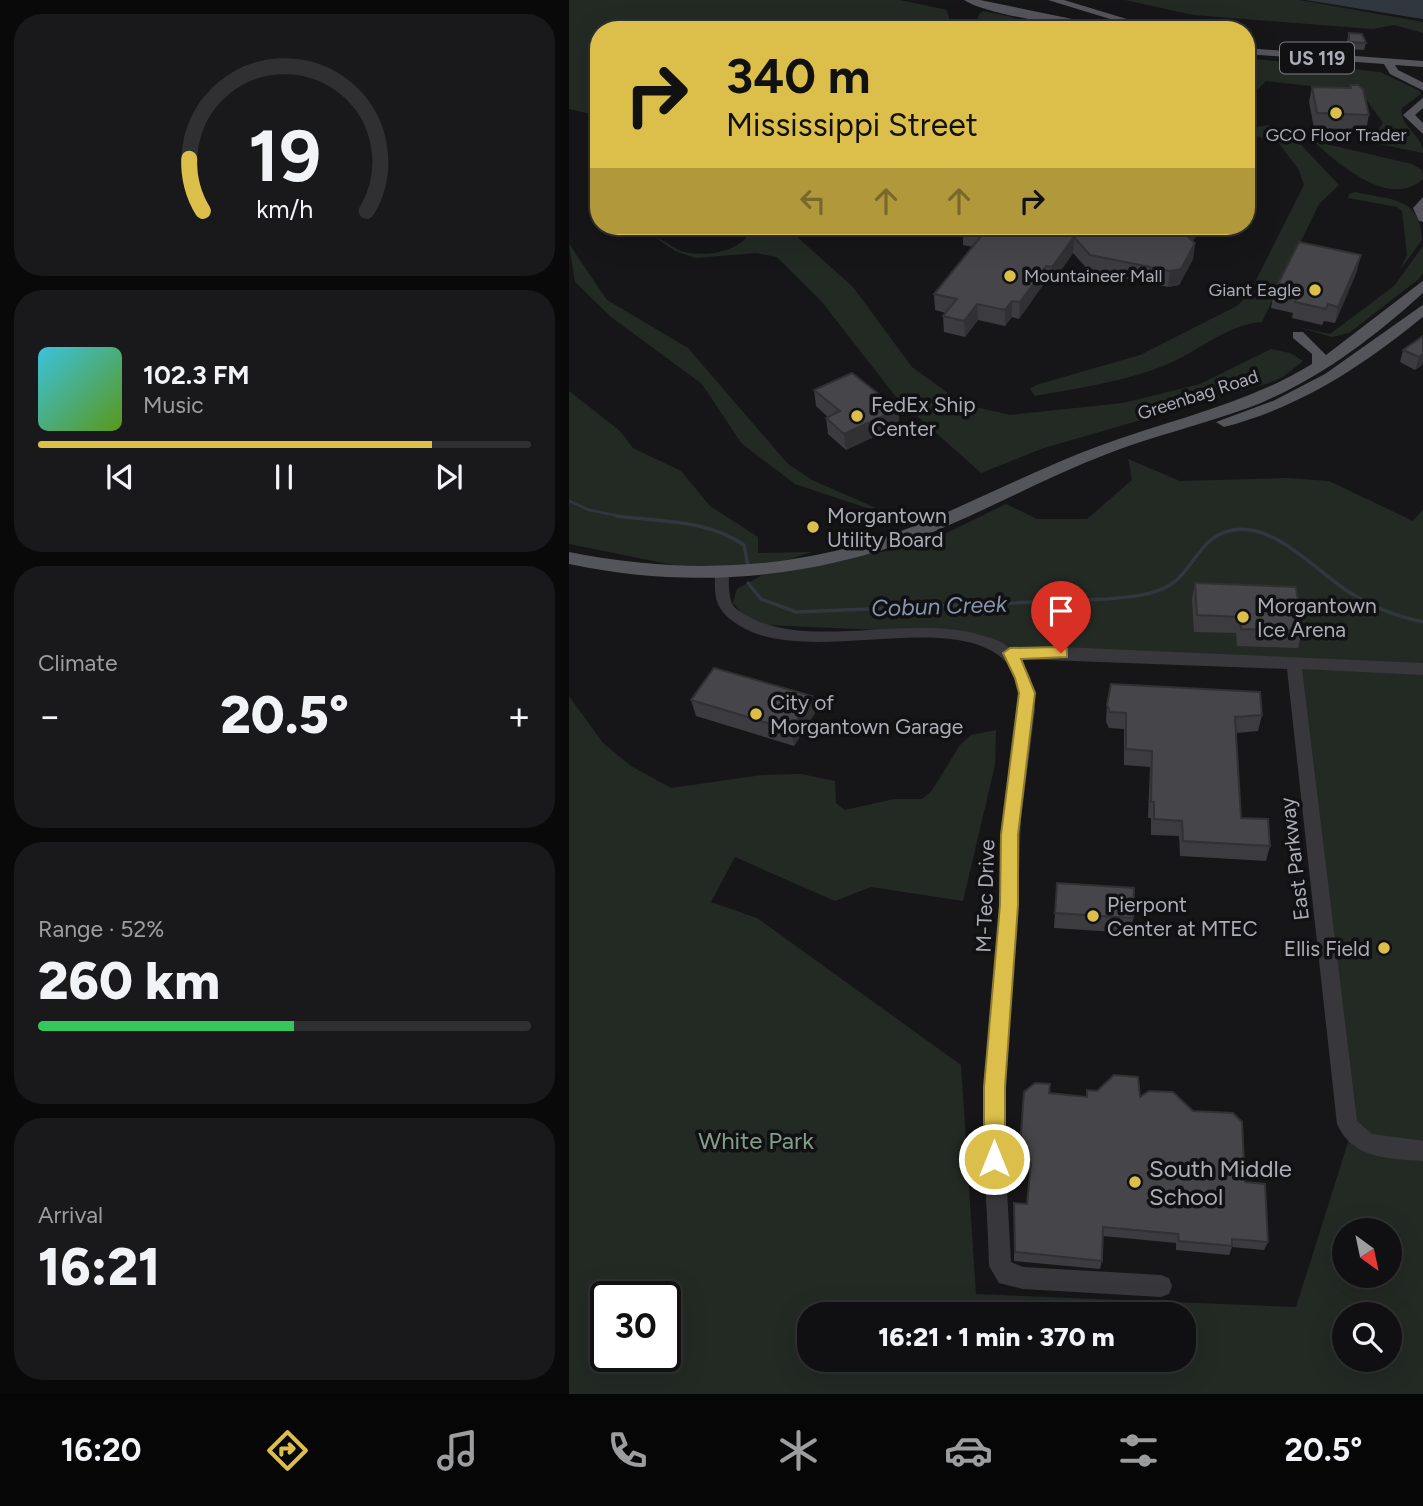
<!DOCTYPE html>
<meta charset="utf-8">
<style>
body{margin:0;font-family:Figtree,sans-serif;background:#19191b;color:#f1f3f6;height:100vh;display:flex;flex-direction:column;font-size:26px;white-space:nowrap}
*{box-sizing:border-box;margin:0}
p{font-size:23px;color:#9c9d9f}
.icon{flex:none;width:38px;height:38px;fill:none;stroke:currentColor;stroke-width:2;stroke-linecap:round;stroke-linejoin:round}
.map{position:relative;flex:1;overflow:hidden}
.panel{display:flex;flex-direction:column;gap:14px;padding:14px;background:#09090a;width:569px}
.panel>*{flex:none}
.banner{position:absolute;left:21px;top:21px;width:665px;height:214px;border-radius:28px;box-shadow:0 7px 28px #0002,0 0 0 2px #303032;background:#dcbf4a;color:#111;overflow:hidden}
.needle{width:46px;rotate:147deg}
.fabs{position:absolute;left:763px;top:1218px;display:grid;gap:14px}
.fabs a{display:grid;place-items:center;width:70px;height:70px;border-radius:50%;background:#101012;box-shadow:0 7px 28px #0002,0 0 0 2px #303032;font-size:35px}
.speed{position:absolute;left:21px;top:1281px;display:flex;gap:14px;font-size:35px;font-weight:700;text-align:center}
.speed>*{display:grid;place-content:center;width:91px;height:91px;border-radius:50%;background:#101012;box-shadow:0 7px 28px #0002,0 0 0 2px #303032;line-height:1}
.speed .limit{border:4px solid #111;border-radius:10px;background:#fff;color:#111}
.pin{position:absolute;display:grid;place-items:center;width:60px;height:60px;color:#fff;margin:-72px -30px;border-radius:50% 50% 50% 0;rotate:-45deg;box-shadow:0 0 7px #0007}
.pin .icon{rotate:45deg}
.me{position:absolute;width:77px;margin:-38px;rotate:0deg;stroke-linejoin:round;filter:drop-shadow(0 0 5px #0008)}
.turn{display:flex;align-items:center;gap:24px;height:147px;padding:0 21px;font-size:32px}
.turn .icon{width:91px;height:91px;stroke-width:2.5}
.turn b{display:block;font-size:49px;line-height:60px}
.lanes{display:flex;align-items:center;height:66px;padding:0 21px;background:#0003;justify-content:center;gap:35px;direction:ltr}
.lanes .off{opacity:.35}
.big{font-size:52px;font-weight:800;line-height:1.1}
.panel .card{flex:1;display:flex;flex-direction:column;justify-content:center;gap:10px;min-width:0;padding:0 24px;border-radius:28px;background:#19191b}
.panel .dial{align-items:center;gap:0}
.dial svg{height:182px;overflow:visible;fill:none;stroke:#303032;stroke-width:7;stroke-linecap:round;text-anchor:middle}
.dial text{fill:#f1f3f6;stroke:none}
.song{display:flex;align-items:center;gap:21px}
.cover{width:84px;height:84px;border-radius:10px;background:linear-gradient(135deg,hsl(190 70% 55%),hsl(90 70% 35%))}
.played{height:7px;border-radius:4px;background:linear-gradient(90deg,#dcbf4a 80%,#303032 80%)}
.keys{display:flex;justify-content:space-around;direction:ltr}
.heat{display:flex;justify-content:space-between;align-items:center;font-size:38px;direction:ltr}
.charge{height:10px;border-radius:5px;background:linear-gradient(90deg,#34c759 52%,#303032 0)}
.trip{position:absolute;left:228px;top:1302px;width:399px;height:70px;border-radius:28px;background:#101012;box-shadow:0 7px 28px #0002,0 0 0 2px #303032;font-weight:800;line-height:70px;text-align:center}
.dock{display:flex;height:112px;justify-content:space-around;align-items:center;background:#060607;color:#9c9d9f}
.dock .icon{width:49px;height:49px}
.dock .selected{color:#dcbf4a}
.dock b{font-size:32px;color:#f1f3f6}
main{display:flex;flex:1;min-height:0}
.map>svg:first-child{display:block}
.green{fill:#232a24;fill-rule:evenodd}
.water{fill:#31373f}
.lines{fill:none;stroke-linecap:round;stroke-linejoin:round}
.stream-far1{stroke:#31373f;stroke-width:2.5}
.stream{stroke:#31373f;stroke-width:3.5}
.minor{fill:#38383c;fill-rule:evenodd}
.major{fill:#54545b;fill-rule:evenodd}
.wall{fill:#3c3c40}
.shaded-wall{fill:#313134}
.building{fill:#46464a;stroke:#313134;stroke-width:2}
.route{fill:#dcbf4a;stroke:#8f7c30;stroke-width:2}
.poi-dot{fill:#dcbf4a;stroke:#111113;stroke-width:2.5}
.labels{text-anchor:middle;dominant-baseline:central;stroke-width:7;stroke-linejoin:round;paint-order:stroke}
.far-poi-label{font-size:18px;fill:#aaacb6;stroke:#111113}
.far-street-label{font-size:18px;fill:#aaacb6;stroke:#111113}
.shield{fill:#111113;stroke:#7c7e85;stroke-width:2}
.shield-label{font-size:19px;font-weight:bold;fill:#aaacb6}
.poi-label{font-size:21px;fill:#aaacb6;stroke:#111113;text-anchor:start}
.street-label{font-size:21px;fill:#aaacb6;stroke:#111113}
.water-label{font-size:23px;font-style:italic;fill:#8595ad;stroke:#111113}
.near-park-label{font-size:24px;fill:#839f89;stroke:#111113}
.near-poi-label{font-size:24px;fill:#aaacb6;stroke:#111113;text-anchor:start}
</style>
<main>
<section class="panel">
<div class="card dial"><svg viewBox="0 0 100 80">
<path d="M14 69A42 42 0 1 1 86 69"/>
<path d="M14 69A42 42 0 0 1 8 46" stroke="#dcbf4a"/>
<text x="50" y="56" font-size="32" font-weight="700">19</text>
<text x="50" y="72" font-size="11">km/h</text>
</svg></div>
<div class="card">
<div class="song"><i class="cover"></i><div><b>102.3 FM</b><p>Music</p></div></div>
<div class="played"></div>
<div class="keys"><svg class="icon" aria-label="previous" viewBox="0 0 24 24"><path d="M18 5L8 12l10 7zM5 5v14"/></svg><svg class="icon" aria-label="pause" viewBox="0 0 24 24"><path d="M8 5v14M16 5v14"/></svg><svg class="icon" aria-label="next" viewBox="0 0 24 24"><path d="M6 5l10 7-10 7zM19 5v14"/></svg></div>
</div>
<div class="card"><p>Climate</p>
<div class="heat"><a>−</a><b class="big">20.5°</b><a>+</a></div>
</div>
<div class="card"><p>Range · 52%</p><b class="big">260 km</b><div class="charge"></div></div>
<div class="card"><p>Arrival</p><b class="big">16:21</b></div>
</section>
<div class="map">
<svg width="855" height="1394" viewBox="0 0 855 1394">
<rect width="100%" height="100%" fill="#161618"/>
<g class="green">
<polygon points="0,0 331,0 378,10 383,30 30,30 30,116 0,109"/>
<polygon points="556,0 731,0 854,22 854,33 825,25 803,29 624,15"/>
<polygon points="414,11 443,17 475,30 406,30 410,14"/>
<path d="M677,58L811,72L851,91L852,94L833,108C830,128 854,133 854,153L800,142L814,123L796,98L770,89L697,81L677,101Z"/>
<path d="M699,125L719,131L770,185L750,204L693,322C657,324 627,354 594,366C554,382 509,388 466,396L461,389L467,385L571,355L668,306L680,294L735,185L730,170L709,142L678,134L677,129Z"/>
<path d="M744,141L843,164L853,170L854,179C820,210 769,163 744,141Z"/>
<path d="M786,192C820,200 852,196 853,240L831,270L838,255L833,211L828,207L779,198L780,194Z"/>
<path d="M173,226H216L284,287L343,367L394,404L441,415L554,403L631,384L702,349L721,353L734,361L714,377L700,383L475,448L412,473L327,397L253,302L208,257L187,253L127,258L106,251L87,238C96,240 103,247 112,251C131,257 163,254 177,238Z"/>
<polygon points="0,244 38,300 119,348 219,464 243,480 307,508 301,509 226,484 173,444 133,384 42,317 6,282"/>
<polygon points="854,246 854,272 851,278 780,333 763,337 728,327 761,334 825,286"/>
<polygon points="0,391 51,431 64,448 112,471 141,506 189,537 189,553 243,552 214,561 124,569 0,544"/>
<path d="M559,459L611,481L718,478L760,481L844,521L854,509V1394H0V696L34,743L62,766L102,788L193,775L232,774L266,781L267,803L276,810L325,799H353L362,792L391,745L402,735L427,730L426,765L394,901L302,887L266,901L166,857L142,902L188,918L392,1065L407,1294L727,1307L782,1133L725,663L441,653L398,634L197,625L174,615L164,603L168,589L206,568L351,546L437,504L468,519H518L563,480ZM775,1230H821V1276H775ZM37,1297H96V1356H37ZM240,1314H614V1360H240ZM775,1314H821V1360H775Z"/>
</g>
<polygon class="water" points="737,0 854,0 854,19 847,18"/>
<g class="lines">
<polyline class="stream-far1" points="0,501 20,510 60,518"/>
<g class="stream">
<path d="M47,516C91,522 137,519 175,545L179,566"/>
<path d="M179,583L192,599L227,612L538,599C558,597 583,596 601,585C626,569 630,536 664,530C707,523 748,572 780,592C804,607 827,617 855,622"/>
</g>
<path class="minor" d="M153,568L160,573C160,583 159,596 164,605C167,610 172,612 177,615C235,651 342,614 411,635C422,638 432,640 440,648L492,647L855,663V675L733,669L788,1121L803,1134L855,1141V1161C821,1159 783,1159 768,1124L718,669L452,659L462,679L466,710L452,819L448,928L436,1086V1154L442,1262L454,1267L592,1275L600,1278L603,1286L600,1294L592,1297L454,1289L430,1283L420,1266C419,1213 413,1160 415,1107C417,1047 426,988 430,928C433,882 431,836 438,791C442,760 463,693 441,666C390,604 241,669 171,626C162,620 154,615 149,604C145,595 146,583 146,573Z"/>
<g class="major">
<path d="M395,0H411L557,30C524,30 421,17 395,0Z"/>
<polygon points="479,0 495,0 594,30 577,30"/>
<polygon points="677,48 855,61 855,67 826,65 829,70 855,83 855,91 821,74 815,64 677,54"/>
<polygon points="855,97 855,107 846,115 855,124 855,135 834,115"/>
<polygon points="855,196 855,222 850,221 844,208"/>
<path d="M855,280V292C802,340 745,383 679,408C632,425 584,436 538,454C473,479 413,513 349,538C234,580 119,589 0,564V552C115,575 229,571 340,528C404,503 465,470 530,446C602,419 676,405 743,364V354L724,338V332H734L757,355Z"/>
<path d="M855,304V316C794,366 732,407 655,427L647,422L704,401L756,374Z"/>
</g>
</g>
<g class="wall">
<polygon points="780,33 797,43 795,50 779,49 778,40"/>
<polygon points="781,85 800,115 797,130 745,128 740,102 743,87 780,88"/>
<polygon points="394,229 624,241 626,243 624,259 610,285 599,287 520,271 504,253 483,283 476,282 450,319 443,317 436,326 409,320 396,337 375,332 374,316 377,313 366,310 365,294 404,247 394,245"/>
<polygon points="788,271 766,323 755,321 753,325 723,318 724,313 702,308 705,292"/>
<polygon points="854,336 854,364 846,370 831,362 834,350"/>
<polygon points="245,390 329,409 330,425 277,450 259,434 257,418 259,417 247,406"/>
<polygon points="626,583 733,631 729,648 668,646 667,633 625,632 623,599"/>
<polygon points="122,700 246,713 225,746 127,716"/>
<polygon points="538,705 693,715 689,731 667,733 672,818 701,846 697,861 611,856 610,836 582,835 582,818 579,818 581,767 555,765 555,729 540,728 537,722"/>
<polygon points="488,883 564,918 562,933 485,928"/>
<polygon points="480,1093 517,1097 571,1097 676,1182 699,1242 695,1250 663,1247 660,1255 607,1250 607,1243 534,1236 533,1261 531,1269 445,1261 445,1203 458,1204 461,1172 449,1171 450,1162"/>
</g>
<g class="shaded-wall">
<polygon points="626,226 633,226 617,253 619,237"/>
<polygon points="505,237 504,253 483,283 483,267"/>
<polygon points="626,243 624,259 610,285 599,287 601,271"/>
<polygon points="792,255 788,271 766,323 769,307"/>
<polygon points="477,266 476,282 450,319 451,302"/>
<polygon points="443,301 443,317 436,326 436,310"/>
<polygon points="408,304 409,320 396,337 395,321"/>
<polygon points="854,354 854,364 846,370 850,357"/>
<polygon points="329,409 330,425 277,450 275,434"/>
<polygon points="243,696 246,713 225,746 222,730"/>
</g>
<g class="building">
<polygon points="780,33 793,34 797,43 780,42"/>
<polygon points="781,85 789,85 794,89 800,115 748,113 743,87 782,88"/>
<polygon points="397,226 626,226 619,237 626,243 612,269 601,271 521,255 505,237 483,267 477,266 451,302 443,301 436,310 408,304 395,321 374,316 388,299 365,294 414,234 394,229"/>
<polygon points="730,242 792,255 769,307 759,304 757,309 726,302 728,297 705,292"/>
<polygon points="854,336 854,354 850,357 834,350"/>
<polygon points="283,373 329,409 275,434 257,418 271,411 245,390"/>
<polygon points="626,583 727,587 733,631 672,629 671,617 628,615"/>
<polygon points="145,668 243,696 222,730 122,700"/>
<polygon points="542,684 691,692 693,715 666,717 672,818 699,819 701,846 614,841 613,821 585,819 585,802 582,802 583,751 557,749 557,713 541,712 538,705"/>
<polygon points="488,883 565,888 564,918 486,913"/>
<polygon points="545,1075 569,1077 571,1097 580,1091 604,1092 624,1111 664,1113 673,1122 676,1182 696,1184 699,1242 663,1239 663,1246 610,1241 609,1234 534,1227 533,1261 446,1252 445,1203 458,1204 462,1163 450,1162 455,1092 466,1083 481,1084 480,1093 518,1097 518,1090 528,1091"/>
</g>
<polygon class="route" points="492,647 498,649 498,657 452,659 466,693 449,835 449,905 436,1087 436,1159 433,1166 425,1170 418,1166 415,1159 415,1087 431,905 432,835 450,693 446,678 434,653 441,648"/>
<g class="poi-dot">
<circle cx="767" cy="113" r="7"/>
<circle cx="441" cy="276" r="7"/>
<circle cx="746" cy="290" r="7"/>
<circle cx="288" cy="416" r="7"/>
<circle cx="244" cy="527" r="7"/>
<circle cx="674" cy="617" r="7"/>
<circle cx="187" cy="714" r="7"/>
<circle cx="524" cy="916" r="7"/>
<circle cx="815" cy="948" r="7"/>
<circle cx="566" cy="1182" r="7"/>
</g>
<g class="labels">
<g class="far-poi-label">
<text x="767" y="135">GCO Floor Trader</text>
<text x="455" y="276" text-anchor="start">Mountaineer Mall</text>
<text x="732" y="290" text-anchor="end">Giant Eagle</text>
</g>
<g class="far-street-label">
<text transform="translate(629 395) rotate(-18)">Greenbag Road</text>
</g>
<rect class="shield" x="711" y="42.5" width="74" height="31" rx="5"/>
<g class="shield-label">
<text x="748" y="58">US 119</text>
</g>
<g class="poi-label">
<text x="302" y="404">FedEx Ship<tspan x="302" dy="24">Center</tspan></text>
<text x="258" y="515">Morgantown<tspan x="258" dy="24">Utility Board</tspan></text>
<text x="688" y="605">Morgantown<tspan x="688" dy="24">Ice Arena</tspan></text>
<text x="201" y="702">City of<tspan x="201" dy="24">Morgantown Garage</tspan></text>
<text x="538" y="904">Pierpont<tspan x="538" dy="24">Center at MTEC</tspan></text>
<text x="801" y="948" text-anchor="end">Ellis Field</text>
</g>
<g class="street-label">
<text transform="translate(725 859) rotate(-97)">East Parkway</text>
<text transform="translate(416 896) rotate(-88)">M-Tec Drive</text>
</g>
<g class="water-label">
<text transform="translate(370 606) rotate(-2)">Cobun Creek</text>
</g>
<g class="near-park-label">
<text x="187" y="1140">White Park</text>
</g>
<g class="near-poi-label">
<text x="580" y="1168">South Middle<tspan x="580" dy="28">School</tspan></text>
</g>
</g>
</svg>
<div class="fabs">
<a><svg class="needle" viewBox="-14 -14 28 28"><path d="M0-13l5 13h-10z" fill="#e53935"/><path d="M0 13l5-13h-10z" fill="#9c9d9f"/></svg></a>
<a><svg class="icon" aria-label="search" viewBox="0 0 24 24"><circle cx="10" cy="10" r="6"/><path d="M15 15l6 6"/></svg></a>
</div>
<div class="speed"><div class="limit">30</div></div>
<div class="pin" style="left:492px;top:653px;background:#d93025"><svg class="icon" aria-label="arrive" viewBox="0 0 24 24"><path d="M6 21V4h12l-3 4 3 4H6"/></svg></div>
<svg class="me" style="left:425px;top:1159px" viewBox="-20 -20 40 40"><circle r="17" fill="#dcbf4a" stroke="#fff" stroke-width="3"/><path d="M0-11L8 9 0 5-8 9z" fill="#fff"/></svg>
<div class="trip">16:21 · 1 min · 370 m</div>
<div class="banner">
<div class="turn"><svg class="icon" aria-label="right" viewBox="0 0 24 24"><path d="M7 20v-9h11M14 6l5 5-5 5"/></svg><div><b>340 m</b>Mississippi Street</div></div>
<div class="lanes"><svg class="icon off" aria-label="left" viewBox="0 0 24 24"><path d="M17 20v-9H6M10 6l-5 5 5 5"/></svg><svg class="icon off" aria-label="ahead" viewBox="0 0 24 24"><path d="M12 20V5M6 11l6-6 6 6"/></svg><svg class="icon off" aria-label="ahead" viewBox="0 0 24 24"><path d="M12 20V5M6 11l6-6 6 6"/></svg><svg class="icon" aria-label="right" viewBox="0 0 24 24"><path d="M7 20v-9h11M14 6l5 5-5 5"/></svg></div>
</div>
</div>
</main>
<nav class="dock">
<b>16:20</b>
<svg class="icon selected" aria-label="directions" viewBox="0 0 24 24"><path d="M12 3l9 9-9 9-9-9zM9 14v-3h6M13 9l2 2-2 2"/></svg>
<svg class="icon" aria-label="music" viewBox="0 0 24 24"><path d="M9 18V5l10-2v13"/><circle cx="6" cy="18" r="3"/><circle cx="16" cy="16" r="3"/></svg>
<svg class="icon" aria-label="phone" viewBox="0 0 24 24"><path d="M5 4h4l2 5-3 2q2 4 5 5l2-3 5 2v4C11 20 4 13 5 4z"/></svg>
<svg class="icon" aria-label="climate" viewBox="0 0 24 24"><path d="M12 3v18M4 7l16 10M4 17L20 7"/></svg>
<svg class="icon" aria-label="car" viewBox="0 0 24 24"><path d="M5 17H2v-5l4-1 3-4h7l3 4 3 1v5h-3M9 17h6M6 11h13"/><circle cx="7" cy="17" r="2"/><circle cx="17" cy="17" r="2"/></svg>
<svg class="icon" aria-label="filters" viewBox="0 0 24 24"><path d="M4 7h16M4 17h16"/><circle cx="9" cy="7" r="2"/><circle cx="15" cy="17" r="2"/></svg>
<b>20.5°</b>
</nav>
